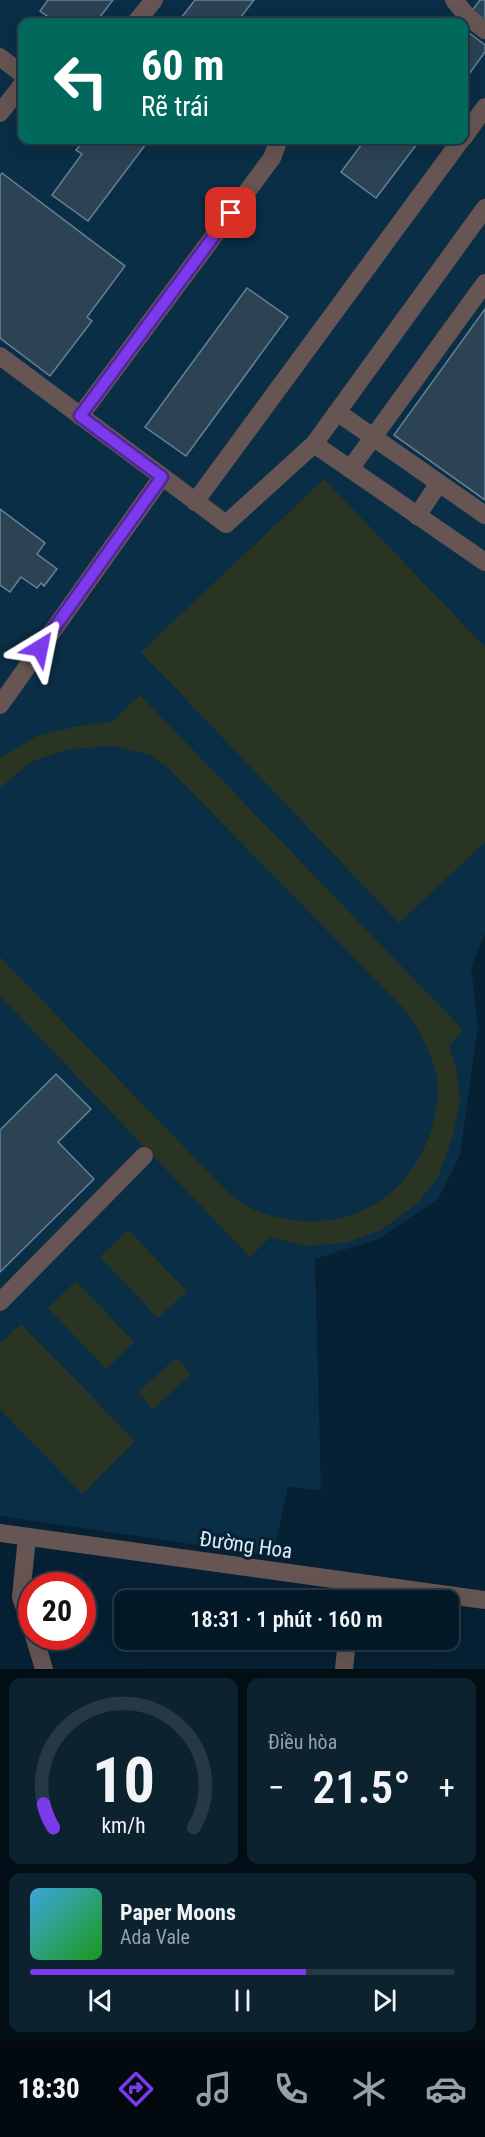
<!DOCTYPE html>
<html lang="vi">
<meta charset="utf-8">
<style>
body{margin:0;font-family:"Roboto Condensed",sans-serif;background:#0d222f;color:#f1f3f6;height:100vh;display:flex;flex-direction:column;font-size:22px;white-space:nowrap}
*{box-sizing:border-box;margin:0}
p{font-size:20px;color:#97a0a7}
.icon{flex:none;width:33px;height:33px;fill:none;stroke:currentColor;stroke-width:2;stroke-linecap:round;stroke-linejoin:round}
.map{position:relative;height:1669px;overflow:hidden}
.details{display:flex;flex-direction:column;gap:9px;padding:9px;background:#020e15;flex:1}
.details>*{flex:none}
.banner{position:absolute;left:18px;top:18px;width:450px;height:126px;border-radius:12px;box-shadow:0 6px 24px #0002,0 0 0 2px #253844;background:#00695c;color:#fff;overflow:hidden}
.speed{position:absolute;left:18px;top:1572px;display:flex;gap:12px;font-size:30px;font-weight:700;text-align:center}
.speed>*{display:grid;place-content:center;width:78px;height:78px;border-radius:50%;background:#041927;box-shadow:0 6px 24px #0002,0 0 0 2px #253844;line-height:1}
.speed .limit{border:9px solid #d22;background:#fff;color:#111}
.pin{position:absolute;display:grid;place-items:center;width:51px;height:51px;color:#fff;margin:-26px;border-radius:12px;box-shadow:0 3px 9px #0006}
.me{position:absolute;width:66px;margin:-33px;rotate:35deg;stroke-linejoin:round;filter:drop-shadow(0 0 4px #0008)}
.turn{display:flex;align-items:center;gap:21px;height:126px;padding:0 24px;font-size:27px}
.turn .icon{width:78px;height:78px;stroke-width:2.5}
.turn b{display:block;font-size:42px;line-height:51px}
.big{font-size:45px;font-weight:600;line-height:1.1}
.details .widget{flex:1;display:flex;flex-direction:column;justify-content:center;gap:9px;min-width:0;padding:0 21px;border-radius:12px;background:#0d222f}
.details .dial{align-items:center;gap:0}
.dial svg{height:156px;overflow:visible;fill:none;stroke:#253844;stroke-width:7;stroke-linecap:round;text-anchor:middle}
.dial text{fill:#f1f3f6;stroke:none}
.song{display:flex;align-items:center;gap:18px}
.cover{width:72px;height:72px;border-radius:9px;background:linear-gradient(135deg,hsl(200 70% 55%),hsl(120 70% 35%))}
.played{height:6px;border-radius:3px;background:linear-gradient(90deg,#7c3aed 65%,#253844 65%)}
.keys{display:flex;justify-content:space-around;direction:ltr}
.heat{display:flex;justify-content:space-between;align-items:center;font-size:33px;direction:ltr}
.details .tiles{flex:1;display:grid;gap:9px;grid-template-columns:1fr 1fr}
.widget:last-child{grid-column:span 2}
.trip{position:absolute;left:114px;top:1590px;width:345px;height:60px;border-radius:12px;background:#041927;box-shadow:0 6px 24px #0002,0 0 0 2px #253844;font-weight:600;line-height:60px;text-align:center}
.dock{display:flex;height:96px;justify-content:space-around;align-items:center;background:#020a10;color:#97a0a7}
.dock .icon{width:42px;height:42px}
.dock .current{color:#7c3aed}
.dock b{font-size:27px;color:#f1f3f6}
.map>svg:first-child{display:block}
.built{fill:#0a2e45;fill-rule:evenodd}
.green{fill:#2a3423}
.building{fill:#2c4354;stroke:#658299;stroke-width:1.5}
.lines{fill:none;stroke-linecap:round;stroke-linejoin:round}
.minor{stroke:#665553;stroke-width:18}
.route-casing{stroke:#51269a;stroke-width:15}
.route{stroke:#7c3aed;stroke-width:10}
.labels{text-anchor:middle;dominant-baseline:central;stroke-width:6;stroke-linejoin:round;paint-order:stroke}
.street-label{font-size:21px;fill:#dcecf9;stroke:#062134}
</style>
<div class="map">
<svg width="485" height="1669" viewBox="0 0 485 1669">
<rect width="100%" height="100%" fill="#062134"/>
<path class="built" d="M0,0H485V934L471,967L478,1026L460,1155L438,1199L378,1239L315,1259L321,1490L288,1487L273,1556L0,1516ZM22,22H464V140H22Z"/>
<g class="green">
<polygon points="324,479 485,647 485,842 399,923 141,652"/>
<path d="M140,695L463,1030L449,1046L456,1067L460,1100L453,1135L439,1176L418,1203L381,1230L345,1243L305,1246L270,1237L250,1257L0,996V957L218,1182C225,1189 233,1198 242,1203C258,1213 275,1218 293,1220C376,1231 436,1168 438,1087C438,1063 419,1032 407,1012L169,769L150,755L113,746L69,749L32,761L0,788V758L37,736L78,726L112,722Z"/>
<polygon points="128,1230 187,1291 158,1318 100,1257"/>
<polygon points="76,1281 134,1342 106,1369 48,1308"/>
<polygon points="21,1324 135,1441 82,1494 0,1409 0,1344"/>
<polygon points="176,1358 191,1374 153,1409 138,1392"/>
</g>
<g class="building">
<polygon points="48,0 113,0 96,22 56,22 40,11"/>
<polygon points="195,0 254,0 237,22 178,22"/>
<polygon points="480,0 485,0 485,28 468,16"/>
<polygon points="464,29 485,45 485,52 464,81"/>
<polygon points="84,140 149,140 88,221 52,195 82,154 76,150"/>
<polygon points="365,140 420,140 376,198 341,172"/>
<polygon points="2,173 125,266 87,317 92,321 50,376 0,338 0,176"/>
<polygon points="247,288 288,317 186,456 145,427"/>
<polygon points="485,309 485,500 394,435"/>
<polygon points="0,509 45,543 37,554 57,569 44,586 41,583 37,588 21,577 10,592 0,585"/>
<polygon points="56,1074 91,1109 58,1142 94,1179 0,1272 0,1130"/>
</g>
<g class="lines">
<g class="minor">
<polyline points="454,0 468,17 485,30"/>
<polyline points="136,22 154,0"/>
<polyline points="0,57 22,74"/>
<polyline points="0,113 22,85"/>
<polyline points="464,137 485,107"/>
<polyline points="0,356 226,524 314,444 485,208"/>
<polyline points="337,412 485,515"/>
<polyline points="80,416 272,158 278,142 276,140"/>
<polyline points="314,444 485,562"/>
<polyline points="350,469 485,283"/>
<polyline points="195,502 461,140"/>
<polyline points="417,516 439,483"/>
<polyline points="0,705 162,477"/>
<polyline points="0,1302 144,1156"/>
<polyline points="0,1533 485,1600"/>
<polyline points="27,1537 21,1597 32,1629"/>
<polyline points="352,1600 355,1582"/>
<polyline points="34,1636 44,1669"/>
<polyline points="344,1669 347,1640"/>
</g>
</g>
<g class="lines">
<defs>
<polyline id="route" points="40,648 162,477 80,416 231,213"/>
</defs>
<use href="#route" class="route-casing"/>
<use href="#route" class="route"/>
</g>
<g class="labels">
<g class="street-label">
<text transform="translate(246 1545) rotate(8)">Đường Hoa</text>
</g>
</g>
</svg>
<div class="speed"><div class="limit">20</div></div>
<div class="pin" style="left:231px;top:213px;background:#d93025"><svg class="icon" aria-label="arrive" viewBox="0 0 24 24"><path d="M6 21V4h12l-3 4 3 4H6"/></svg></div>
<svg class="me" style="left:40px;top:648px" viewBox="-20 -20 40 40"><path d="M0-17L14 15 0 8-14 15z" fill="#7c3aed" stroke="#fff" stroke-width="4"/></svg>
<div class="trip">18:31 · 1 phút · 160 m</div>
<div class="banner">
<div class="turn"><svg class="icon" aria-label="left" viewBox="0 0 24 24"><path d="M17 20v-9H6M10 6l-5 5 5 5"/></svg><div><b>60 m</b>Rẽ trái</div></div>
</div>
</div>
<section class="details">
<div class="tiles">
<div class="widget dial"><svg viewBox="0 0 100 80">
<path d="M14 69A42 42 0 1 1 86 69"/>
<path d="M14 69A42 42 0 0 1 9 57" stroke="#7c3aed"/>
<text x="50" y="56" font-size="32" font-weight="700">10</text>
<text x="50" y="72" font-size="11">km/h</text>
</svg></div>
<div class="widget"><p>Điều hòa</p>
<div class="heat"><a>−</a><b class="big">21.5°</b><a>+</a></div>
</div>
<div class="widget">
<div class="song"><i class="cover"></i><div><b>Paper Moons</b><p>Ada Vale</p></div></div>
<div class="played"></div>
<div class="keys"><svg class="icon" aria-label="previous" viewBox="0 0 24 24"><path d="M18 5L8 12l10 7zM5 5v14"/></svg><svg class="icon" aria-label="pause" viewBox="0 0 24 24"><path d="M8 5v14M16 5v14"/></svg><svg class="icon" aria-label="next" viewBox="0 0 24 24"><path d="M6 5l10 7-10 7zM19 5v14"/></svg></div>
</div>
</div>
</section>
<nav class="dock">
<b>18:30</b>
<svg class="icon current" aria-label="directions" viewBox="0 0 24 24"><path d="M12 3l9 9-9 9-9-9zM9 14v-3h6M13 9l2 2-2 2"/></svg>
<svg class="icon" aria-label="music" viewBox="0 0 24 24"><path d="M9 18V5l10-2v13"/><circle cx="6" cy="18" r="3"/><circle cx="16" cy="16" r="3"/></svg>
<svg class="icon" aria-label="phone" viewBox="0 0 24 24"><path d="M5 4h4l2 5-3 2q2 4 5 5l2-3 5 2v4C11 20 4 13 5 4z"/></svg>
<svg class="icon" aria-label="climate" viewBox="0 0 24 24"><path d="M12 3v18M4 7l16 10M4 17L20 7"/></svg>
<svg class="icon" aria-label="car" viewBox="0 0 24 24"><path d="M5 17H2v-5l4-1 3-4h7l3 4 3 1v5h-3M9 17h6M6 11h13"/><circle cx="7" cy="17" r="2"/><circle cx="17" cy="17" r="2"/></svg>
</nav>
